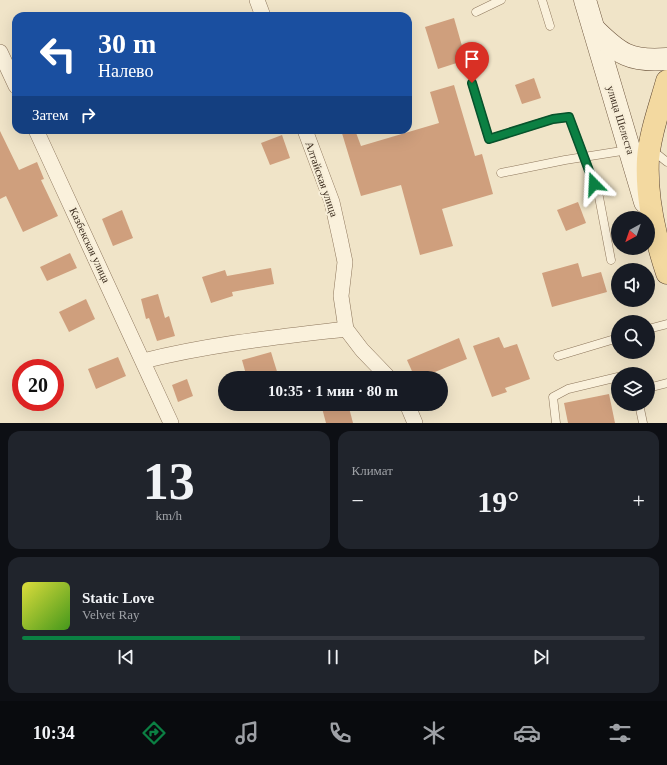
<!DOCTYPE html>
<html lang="ru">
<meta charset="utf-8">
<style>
body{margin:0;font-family:"Times New Roman",serif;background:#20242c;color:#f1f3f6;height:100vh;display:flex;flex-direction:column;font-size:15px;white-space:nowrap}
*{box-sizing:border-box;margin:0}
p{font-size:13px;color:#9ea1a6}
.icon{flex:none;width:22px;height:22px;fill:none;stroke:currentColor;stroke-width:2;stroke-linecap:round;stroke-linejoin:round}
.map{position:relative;height:423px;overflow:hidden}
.panel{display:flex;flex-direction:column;gap:8px;padding:8px;background:#0d0f14;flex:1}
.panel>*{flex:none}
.top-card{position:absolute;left:12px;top:12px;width:400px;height:122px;border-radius:12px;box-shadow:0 4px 16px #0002;background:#1a4fa0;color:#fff;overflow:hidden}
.needle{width:26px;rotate:220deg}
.fabs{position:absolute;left:611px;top:211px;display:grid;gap:8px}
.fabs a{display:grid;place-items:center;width:44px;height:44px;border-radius:50%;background:#171b24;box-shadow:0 4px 16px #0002;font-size:20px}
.speed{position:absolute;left:12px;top:359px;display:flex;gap:8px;font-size:20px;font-weight:700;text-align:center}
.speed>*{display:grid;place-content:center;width:52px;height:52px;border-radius:50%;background:#171b24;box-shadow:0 4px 16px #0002;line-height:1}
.speed .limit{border:6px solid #d22;background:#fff;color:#111}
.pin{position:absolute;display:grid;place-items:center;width:34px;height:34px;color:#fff;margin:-41px -17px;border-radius:50% 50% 50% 0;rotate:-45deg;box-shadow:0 0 4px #0007}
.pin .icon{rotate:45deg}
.me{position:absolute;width:44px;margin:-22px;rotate:339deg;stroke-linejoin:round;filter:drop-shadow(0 0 3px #0008)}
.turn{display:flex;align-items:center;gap:14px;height:84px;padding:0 20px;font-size:18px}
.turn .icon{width:52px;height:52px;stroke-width:2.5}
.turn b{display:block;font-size:28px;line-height:34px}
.then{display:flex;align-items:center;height:38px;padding:0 20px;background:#0003;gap:8px;font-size:15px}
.big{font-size:30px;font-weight:700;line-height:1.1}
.panel .widget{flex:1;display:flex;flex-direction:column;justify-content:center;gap:6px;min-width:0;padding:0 14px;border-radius:12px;background:#20242c}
.panel .dial{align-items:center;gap:0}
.dial b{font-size:52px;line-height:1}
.song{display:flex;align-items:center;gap:12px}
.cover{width:48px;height:48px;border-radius:6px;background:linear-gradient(135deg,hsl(60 70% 55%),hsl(100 70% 35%))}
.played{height:4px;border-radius:2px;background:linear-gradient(90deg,#0b8043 35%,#363941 35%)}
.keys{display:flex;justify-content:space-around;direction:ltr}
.heat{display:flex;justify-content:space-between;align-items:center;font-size:22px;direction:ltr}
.panel .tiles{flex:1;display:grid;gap:8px;grid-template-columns:1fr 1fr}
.widget:last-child{grid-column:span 2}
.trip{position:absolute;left:218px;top:371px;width:230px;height:40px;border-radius:20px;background:#171b24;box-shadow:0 4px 16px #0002;font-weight:700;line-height:40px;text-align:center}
.dock{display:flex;height:64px;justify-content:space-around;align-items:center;background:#090b0e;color:#9ea1a6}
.dock .icon{width:28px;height:28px}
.dock .active{color:#0b8043}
.dock b{font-size:18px;color:#f1f3f6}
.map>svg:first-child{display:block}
.building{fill:#cf9f7d}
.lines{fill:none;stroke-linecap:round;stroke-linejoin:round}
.service-casing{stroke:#8d765c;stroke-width:9}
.minor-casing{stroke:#8d765c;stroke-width:16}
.secondary-casing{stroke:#6f573f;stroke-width:23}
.primary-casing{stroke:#5b4430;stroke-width:23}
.service{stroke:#faf1dc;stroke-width:8}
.minor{stroke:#faf1dc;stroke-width:15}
.secondary{stroke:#faf1dc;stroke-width:22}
.primary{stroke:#f3d9a0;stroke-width:22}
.route-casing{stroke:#07532c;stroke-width:10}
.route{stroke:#0b8043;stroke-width:7}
.labels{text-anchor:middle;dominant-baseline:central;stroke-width:4;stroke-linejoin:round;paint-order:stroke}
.street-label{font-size:11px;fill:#3d2e20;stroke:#f7eed8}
</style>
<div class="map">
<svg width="667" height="423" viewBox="0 0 667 423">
<rect width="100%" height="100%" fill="#f0e4c8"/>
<g class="building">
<polygon points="454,18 466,60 438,69 425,27"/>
<polygon points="534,78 541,98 522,104 515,85"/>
<polygon points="454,85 475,156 482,154 493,194 442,209 453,246 420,255 401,185 361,196 341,130 355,130 361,146 439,123 430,92"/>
<polygon points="0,131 19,170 37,162 44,179 41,180 58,216 23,232 6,196 0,199"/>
<polygon points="282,135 290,158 270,165 261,143"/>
<polygon points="578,202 586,223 566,231 557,210"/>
<polygon points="122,210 133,238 113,246 102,219"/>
<polygon points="70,253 77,268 47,281 40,267"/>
<polygon points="578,263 582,277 601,272 607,292 552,307 542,273"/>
<polygon points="271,268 274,284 232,292 233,296 211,303 202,277 225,270 227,276"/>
<polygon points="158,294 165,318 169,316 175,336 157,341 149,318 146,319 141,299"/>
<polygon points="86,299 95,319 69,332 59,312"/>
<polygon points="499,337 504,348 517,344 530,379 505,388 507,392 492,397 473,346"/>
<polygon points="459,338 467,359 420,378 415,378 407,360"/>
<polygon points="271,352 279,378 247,378 242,360"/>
<polygon points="118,357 126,376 96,389 88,369"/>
<polygon points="187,379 193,396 178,402 172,385"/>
<polygon points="609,394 615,423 568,423 564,403"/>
<polygon points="337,404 348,404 353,423 326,423 322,408"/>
</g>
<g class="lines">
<defs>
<g id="service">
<polyline points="542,0 550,26"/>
<polyline points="476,12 501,0"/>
<polyline points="472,83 489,139 553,119 569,117 599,197 611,260"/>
<polyline points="652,150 667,162"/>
<polyline points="501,173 565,160 628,150"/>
<polyline points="648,329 667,324"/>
<polyline points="558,356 618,338"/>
<polyline points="632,374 633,374"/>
<polyline points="648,388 667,383"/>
<polyline points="639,404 643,423"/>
<polyline points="556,423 553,397 568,389 618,377"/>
</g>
<g id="minor">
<polyline points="257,0 263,16"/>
<polyline points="0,52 16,86"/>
<polyline points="36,130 171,423"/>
<polyline points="305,130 332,202 340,238 345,262 341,296 346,329 362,350 389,378"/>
<path d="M143,361C210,344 278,337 346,329"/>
<polyline points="407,404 415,423"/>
</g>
<g id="secondary">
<polyline points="585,0 645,202"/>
<path d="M594,29C619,54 630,62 667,59"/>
</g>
<path id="primary" d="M667,81C660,106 650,133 648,159C646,197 655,237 667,273"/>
</defs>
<use href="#service" class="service-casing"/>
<use href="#minor" class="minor-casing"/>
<use href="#secondary" class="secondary-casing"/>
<use href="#primary" class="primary-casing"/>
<use href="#service" class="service"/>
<use href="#minor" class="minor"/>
<use href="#secondary" class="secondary"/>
<use href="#primary" class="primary"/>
</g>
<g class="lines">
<defs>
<polyline id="route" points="472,83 489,139 553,119 569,117 594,184"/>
</defs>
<use href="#route" class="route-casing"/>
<use href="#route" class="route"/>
</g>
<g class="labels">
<g class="street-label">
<text transform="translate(621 120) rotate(73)">улица Шелеста</text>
<text transform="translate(322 179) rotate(71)">Алтайская улица</text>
<text transform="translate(90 245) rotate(65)">Казбекская улица</text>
</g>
</g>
</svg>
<div class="fabs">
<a><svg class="needle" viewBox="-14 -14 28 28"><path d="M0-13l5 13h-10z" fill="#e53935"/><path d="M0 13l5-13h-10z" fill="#9ea1a6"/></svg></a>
<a><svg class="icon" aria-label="sound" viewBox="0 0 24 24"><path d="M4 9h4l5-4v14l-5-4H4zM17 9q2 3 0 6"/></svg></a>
<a><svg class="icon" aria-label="search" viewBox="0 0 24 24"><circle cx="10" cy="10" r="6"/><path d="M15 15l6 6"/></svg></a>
<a><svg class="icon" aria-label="layers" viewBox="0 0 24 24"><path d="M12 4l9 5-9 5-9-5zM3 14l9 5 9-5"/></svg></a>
</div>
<div class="speed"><div class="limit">20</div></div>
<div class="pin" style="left:472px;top:83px;background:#d93025"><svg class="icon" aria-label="arrive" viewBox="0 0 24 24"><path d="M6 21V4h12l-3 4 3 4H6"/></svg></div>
<svg class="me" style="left:594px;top:184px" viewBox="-20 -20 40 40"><path d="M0-17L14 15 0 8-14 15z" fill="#0b8043" stroke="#fff" stroke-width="4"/></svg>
<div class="trip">10:35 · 1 мин · 80 m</div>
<div class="top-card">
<div class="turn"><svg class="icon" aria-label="left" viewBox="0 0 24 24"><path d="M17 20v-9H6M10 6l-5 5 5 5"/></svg><div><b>30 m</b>Налево</div></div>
<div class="then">Затем<svg class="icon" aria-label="right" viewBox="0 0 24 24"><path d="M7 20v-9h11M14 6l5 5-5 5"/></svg></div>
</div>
</div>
<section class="panel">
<div class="tiles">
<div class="widget dial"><b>13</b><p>km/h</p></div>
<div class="widget"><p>Климат</p>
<div class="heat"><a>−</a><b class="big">19°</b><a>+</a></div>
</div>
<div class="widget">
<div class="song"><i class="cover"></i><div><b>Static Love</b><p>Velvet Ray</p></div></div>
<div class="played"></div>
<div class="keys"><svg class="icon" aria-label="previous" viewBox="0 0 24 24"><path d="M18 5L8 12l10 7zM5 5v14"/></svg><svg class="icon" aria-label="pause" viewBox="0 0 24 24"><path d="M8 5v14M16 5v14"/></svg><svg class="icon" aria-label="next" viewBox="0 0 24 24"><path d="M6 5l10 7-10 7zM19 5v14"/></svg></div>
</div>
</div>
</section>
<nav class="dock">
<b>10:34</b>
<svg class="icon active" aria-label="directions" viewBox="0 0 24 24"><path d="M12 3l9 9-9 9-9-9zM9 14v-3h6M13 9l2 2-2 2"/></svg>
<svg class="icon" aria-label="music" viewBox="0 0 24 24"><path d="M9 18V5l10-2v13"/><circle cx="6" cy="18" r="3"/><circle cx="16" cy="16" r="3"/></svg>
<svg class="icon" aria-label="phone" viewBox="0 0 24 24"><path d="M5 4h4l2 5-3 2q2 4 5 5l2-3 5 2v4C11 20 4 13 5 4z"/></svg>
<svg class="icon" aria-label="climate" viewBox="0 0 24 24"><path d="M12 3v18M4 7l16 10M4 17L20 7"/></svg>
<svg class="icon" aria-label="car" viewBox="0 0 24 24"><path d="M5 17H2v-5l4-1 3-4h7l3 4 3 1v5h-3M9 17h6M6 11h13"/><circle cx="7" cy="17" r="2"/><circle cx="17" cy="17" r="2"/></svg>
<svg class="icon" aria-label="filters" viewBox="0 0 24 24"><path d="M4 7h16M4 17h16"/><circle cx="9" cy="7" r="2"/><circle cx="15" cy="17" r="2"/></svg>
</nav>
